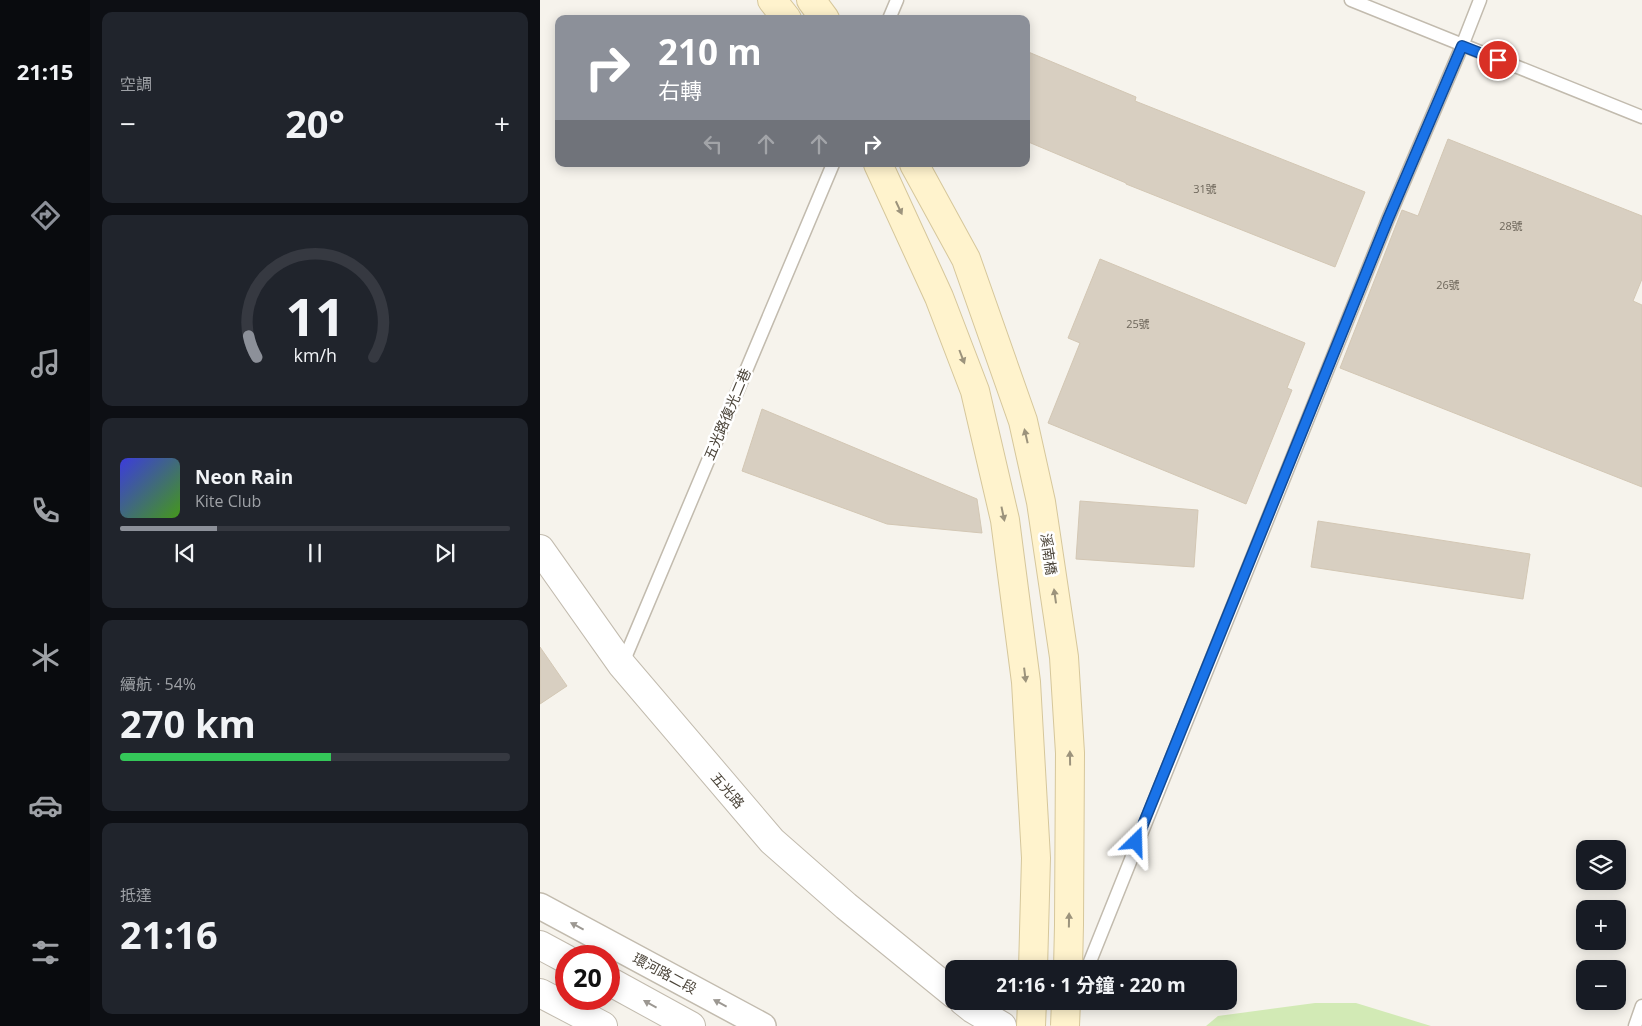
<!DOCTYPE html>
<html lang="zh-TW">
<meta charset="utf-8">
<style>
body{margin:0;font-family:"Open Sans","Noto Sans TC",sans-serif;background:#20242c;color:#f1f3f6;height:100vh;display:flex;flex-direction:column;font-size:19px;white-space:nowrap}
*{box-sizing:border-box;margin:0}
p{font-size:16px;color:#9ea1a6}
.icon{flex:none;width:28px;height:28px;fill:none;stroke:currentColor;stroke-width:2;stroke-linecap:round;stroke-linejoin:round}
.map{position:relative;flex:1;overflow:hidden}
.side{display:flex;flex-direction:column;gap:12px;padding:12px;background:#0d0f14;width:450px}
.side>*{flex:none}
.guide{position:absolute;left:15px;top:15px;width:475px;height:152px;border-radius:10px;box-shadow:0 2px 12px #0003;background:#8c9099;color:#fff;overflow:hidden}
.tools{position:absolute;left:1036px;top:840px;display:grid;gap:10px}
.tools a{display:grid;place-items:center;width:50px;height:50px;border-radius:10px;background:#171b24;box-shadow:0 2px 12px #0003;font-size:25px}
.speed{position:absolute;left:15px;top:945px;display:flex;gap:10px;font-size:25px;font-weight:700;text-align:center}
.speed>*{display:grid;place-content:center;width:65px;height:65px;border-radius:50%;background:#171b24;box-shadow:0 2px 12px #0003;line-height:1}
.speed .limit{border:8px solid #d22;background:#fff;color:#111}
.pin{position:absolute;display:grid;place-items:center;width:42px;height:42px;color:#fff;margin:-21px;border:2px solid #fff;border-radius:50%;box-shadow:0 1px 5px #0007}
.me{position:absolute;width:55px;margin:-28px;rotate:22deg;stroke-linejoin:round;filter:drop-shadow(0 0 4px #0008)}
.turn{display:flex;align-items:center;gap:18px;height:105px;padding:0 20px;font-size:22px}
.turn .icon{width:65px;height:65px;stroke-width:2.5}
.turn b{display:block;font-size:35px;line-height:42px}
.lanes{display:flex;align-items:center;height:48px;padding:0 20px;background:#0003;justify-content:center;gap:25px;direction:ltr}
.lanes .off{opacity:.35}
.big{font-size:38px;font-weight:700;line-height:1.1}
.side .card{flex:1;display:flex;flex-direction:column;justify-content:center;gap:8px;min-width:0;padding:0 18px;border-radius:10px;background:#20242c}
.side .dial{align-items:center;gap:0}
.dial svg{height:130px;overflow:visible;fill:none;stroke:#363941;stroke-width:7;stroke-linecap:round;text-anchor:middle}
.dial text{fill:#f1f3f6;stroke:none}
.song{display:flex;align-items:center;gap:15px}
.cover{width:60px;height:60px;border-radius:8px;background:linear-gradient(135deg,hsl(240 70% 55%),hsl(100 70% 35%))}
.played{height:5px;border-radius:2px;background:linear-gradient(90deg,#8c9099 25%,#363941 25%)}
.keys{display:flex;justify-content:space-around;direction:ltr}
.heat{display:flex;justify-content:space-between;align-items:center;font-size:28px;direction:ltr}
.charge{height:8px;border-radius:4px;background:linear-gradient(90deg,#34c759 54%,#363941 0)}
.trip{position:absolute;left:405px;top:960px;width:292px;height:50px;border-radius:10px;background:#171b24;box-shadow:0 2px 12px #0003;font-weight:700;line-height:50px;text-align:center}
main{display:flex;flex:1;min-height:0}
.tabs{display:flex;flex-direction:column;width:90px;justify-content:space-around;align-items:center;background:#090b0e;color:#9ea1a6}
.tabs .icon{width:35px;height:35px}
.tabs .current{color:#8c9099}
.tabs b{font-size:22px;color:#f1f3f6}
.map>svg:first-child{display:block}
.green{fill:#d2eab5}
.building{fill:#d8cfc1;stroke:#d3c7b4}
.lines{fill:none;stroke-linecap:round;stroke-linejoin:round}
.service-casing{stroke:#c2bbae;stroke-width:15}
.minor-casing{stroke:#c2bbae;stroke-width:28}
.tertiary-casing{stroke:#c2bbae;stroke-width:30}
.secondary-casing{stroke:#d6c79b;stroke-width:30}
.service{stroke:#fff;stroke-width:12}
.minor{stroke:#fff;stroke-width:25}
.tertiary{stroke:#fff;stroke-width:28}
.secondary{stroke:#fff3cd;stroke-width:28}
.secondary-bridge-casing{stroke:#d6c79b;stroke-width:30;stroke-linecap:butt}
.secondary-bridge{stroke:#fff3cd;stroke-width:28}
.oneway{fill:#9c937c}
.oneway2{fill:#9c9892}
.route-casing{stroke:#114b97;stroke-width:12}
.route{stroke:#1a73e8;stroke-width:9}
.labels{text-anchor:middle;dominant-baseline:central;stroke-width:5;stroke-linejoin:round;paint-order:stroke}
.number-label{font-size:11px;fill:#6e675b}
.street-label{font-size:14px;fill:#4b4439;stroke:#fff}
</style>
<main>
<nav class="tabs">
<b>21:15</b>
<svg class="icon current" aria-label="directions" viewBox="0 0 24 24"><path d="M12 3l9 9-9 9-9-9zM9 14v-3h6M13 9l2 2-2 2"/></svg>
<svg class="icon" aria-label="music" viewBox="0 0 24 24"><path d="M9 18V5l10-2v13"/><circle cx="6" cy="18" r="3"/><circle cx="16" cy="16" r="3"/></svg>
<svg class="icon" aria-label="phone" viewBox="0 0 24 24"><path d="M5 4h4l2 5-3 2q2 4 5 5l2-3 5 2v4C11 20 4 13 5 4z"/></svg>
<svg class="icon" aria-label="climate" viewBox="0 0 24 24"><path d="M12 3v18M4 7l16 10M4 17L20 7"/></svg>
<svg class="icon" aria-label="car" viewBox="0 0 24 24"><path d="M5 17H2v-5l4-1 3-4h7l3 4 3 1v5h-3M9 17h6M6 11h13"/><circle cx="7" cy="17" r="2"/><circle cx="17" cy="17" r="2"/></svg>
<svg class="icon" aria-label="filters" viewBox="0 0 24 24"><path d="M4 7h16M4 17h16"/><circle cx="9" cy="7" r="2"/><circle cx="15" cy="17" r="2"/></svg>
</nav>
<section class="side">
<div class="card"><p>空調</p>
<div class="heat"><a>−</a><b class="big">20°</b><a>+</a></div>
</div>
<div class="card dial"><svg viewBox="0 0 100 80">
<path d="M14 69A42 42 0 1 1 86 69"/>
<path d="M14 69A42 42 0 0 1 9 56" stroke="#8c9099"/>
<text x="50" y="56" font-size="32" font-weight="700">11</text>
<text x="50" y="72" font-size="11">km/h</text>
</svg></div>
<div class="card">
<div class="song"><i class="cover"></i><div><b>Neon Rain</b><p>Kite Club</p></div></div>
<div class="played"></div>
<div class="keys"><svg class="icon" aria-label="previous" viewBox="0 0 24 24"><path d="M18 5L8 12l10 7zM5 5v14"/></svg><svg class="icon" aria-label="pause" viewBox="0 0 24 24"><path d="M8 5v14M16 5v14"/></svg><svg class="icon" aria-label="next" viewBox="0 0 24 24"><path d="M6 5l10 7-10 7zM19 5v14"/></svg></div>
</div>
<div class="card"><p>續航 · 54%</p><b class="big">270 km</b><div class="charge"></div></div>
<div class="card"><p>抵達</p><b class="big">21:16</b></div>
</section>
<div class="map">
<svg width="1102" height="1026" viewBox="0 0 1102 1026">
<rect width="100%" height="100%" fill="#f6f3ec"/>
<polygon class="green" points="775,1003 816,1003 891,1026 666,1026 678,1016"/>
<g class="building">
<polygon points="486,51 596,97 595,101 825,192 795,267 586,184 586,183 486,141"/>
<polygon points="908,139 1102,216 1102,279 1093,301 1102,305 1102,487 800,368 862,210 878,216"/>
<polygon points="560,259 765,343 747,388 752,390 706,504 508,423 540,343 528,338"/>
<polygon points="222,409 437,499 442,533 347,524 202,471"/>
<polygon points="540,501 658,510 654,567 536,559"/>
<polygon points="778,521 990,554 983,599 771,567"/>
<polygon points="0,647 27,686 0,704"/>
</g>
<g class="lines">
<defs>
<g id="service">
<polyline points="811,0 1102,117"/>
<polyline points="349,19 357,0"/>
<polyline points="82,665 293,164"/>
<polyline points="547,969 848,219 922,46 940,0"/>
<polyline points="1095,1026 1102,1006"/>
</g>
<polyline id="minor" points="0,906 223,1026"/>
<g id="tertiary">
<polyline points="0,549 82,665 232,841 306,906 414,994"/>
<polyline points="0,945 26,959"/>
<polyline points="69,981 151,1026"/>
<polyline points="0,993 63,1026"/>
<polyline points="423,1001 433,1009 462,1026"/>
</g>
<g id="secondary">
<polyline points="232,0 247,19"/>
<polyline points="271,0 285,19"/>
<polyline points="338,164 399,297 435,391 465,520 486,682 496,858 493,969"/>
<polyline points="374,164 426,259 483,421 501,502 524,657 530,753 529,925 528,969"/>
<polyline points="491,1026 492,1001"/>
</g>
</defs>
<use href="#service" class="service-casing"/>
<use href="#minor" class="minor-casing"/>
<use href="#tertiary" class="tertiary-casing"/>
<use href="#secondary" class="secondary-casing"/>
<use href="#service" class="service"/>
<use href="#minor" class="minor"/>
<use href="#tertiary" class="tertiary"/>
<use href="#secondary" class="secondary"/>
<defs>
<polyline id="secondary-bridge" points="525,1026 526,1001"/>
</defs>
<use href="#secondary-bridge" class="secondary-bridge-casing"/>
<use href="#secondary-bridge" class="secondary-bridge"/>
</g>
<defs><path id="oneway-solid" d="M-6-.8H1V-3.2L6.5 0L1 3.2V.8H-6Z" transform="scale(1.25)"/></defs>
<g class="oneway">
<use href="#oneway-solid" transform="translate(359 208) rotate(65)"/>
<use href="#oneway-solid" transform="translate(422 357) rotate(69)"/>
<use href="#oneway-solid" transform="translate(486 436) rotate(-103)"/>
<use href="#oneway-solid" transform="translate(463 514) rotate(78)"/>
<use href="#oneway-solid" transform="translate(515 596) rotate(-98)"/>
<use href="#oneway-solid" transform="translate(485 675) rotate(83)"/>
<use href="#oneway-solid" transform="translate(530 758) rotate(-91)"/>
<use href="#oneway-solid" transform="translate(529 920) rotate(-89)"/>
</g>
<g class="oneway2">
<use href="#oneway-solid" transform="translate(37 926) rotate(-152)"/>
<use href="#oneway-solid" transform="translate(180 1003) rotate(-152)"/>
<use href="#oneway-solid" transform="translate(110 1004) rotate(-151)"/>
</g>
<g class="lines">
<defs>
<polyline id="route" points="596,842 848,219 922,46 958,60"/>
</defs>
<use href="#route" class="route-casing"/>
<use href="#route" class="route"/>
</g>
<g class="labels">
<g class="number-label">
<text x="665" y="188">31號</text>
<text x="971" y="225">28號</text>
<text x="908" y="284">26號</text>
<text x="598" y="323">25號</text>
</g>
<g class="street-label">
<text transform="translate(187 414) rotate(-67)">五光路復光二巷</text>
<text transform="translate(509 554) rotate(82)">溪南橋</text>
<text transform="translate(188 790) rotate(49)">五光路</text>
<text transform="translate(125 973) rotate(28)">環河路二段</text>
</g>
</g>
</svg>
<div class="tools">
<a><svg class="icon" aria-label="layers" viewBox="0 0 24 24"><path d="M12 4l9 5-9 5-9-5zM3 14l9 5 9-5"/></svg></a>
<a>+</a>
<a>−</a>
</div>
<div class="speed"><div class="limit">20</div></div>
<div class="pin" style="left:958px;top:60px;background:#d93025"><svg class="icon" aria-label="arrive" viewBox="0 0 24 24"><path d="M6 21V4h12l-3 4 3 4H6"/></svg></div>
<svg class="me" style="left:596px;top:842px" viewBox="-20 -20 40 40"><path d="M0-17L14 15 0 8-14 15z" fill="#1a73e8" stroke="#fff" stroke-width="4"/></svg>
<div class="trip">21:16 · 1 分鐘 · 220 m</div>
<div class="guide">
<div class="turn"><svg class="icon" aria-label="right" viewBox="0 0 24 24"><path d="M7 20v-9h11M14 6l5 5-5 5"/></svg><div><b>210 m</b>右轉</div></div>
<div class="lanes"><svg class="icon off" aria-label="left" viewBox="0 0 24 24"><path d="M17 20v-9H6M10 6l-5 5 5 5"/></svg><svg class="icon off" aria-label="ahead" viewBox="0 0 24 24"><path d="M12 20V5M6 11l6-6 6 6"/></svg><svg class="icon off" aria-label="ahead" viewBox="0 0 24 24"><path d="M12 20V5M6 11l6-6 6 6"/></svg><svg class="icon" aria-label="right" viewBox="0 0 24 24"><path d="M7 20v-9h11M14 6l5 5-5 5"/></svg></div>
</div>
</div>
</main>
